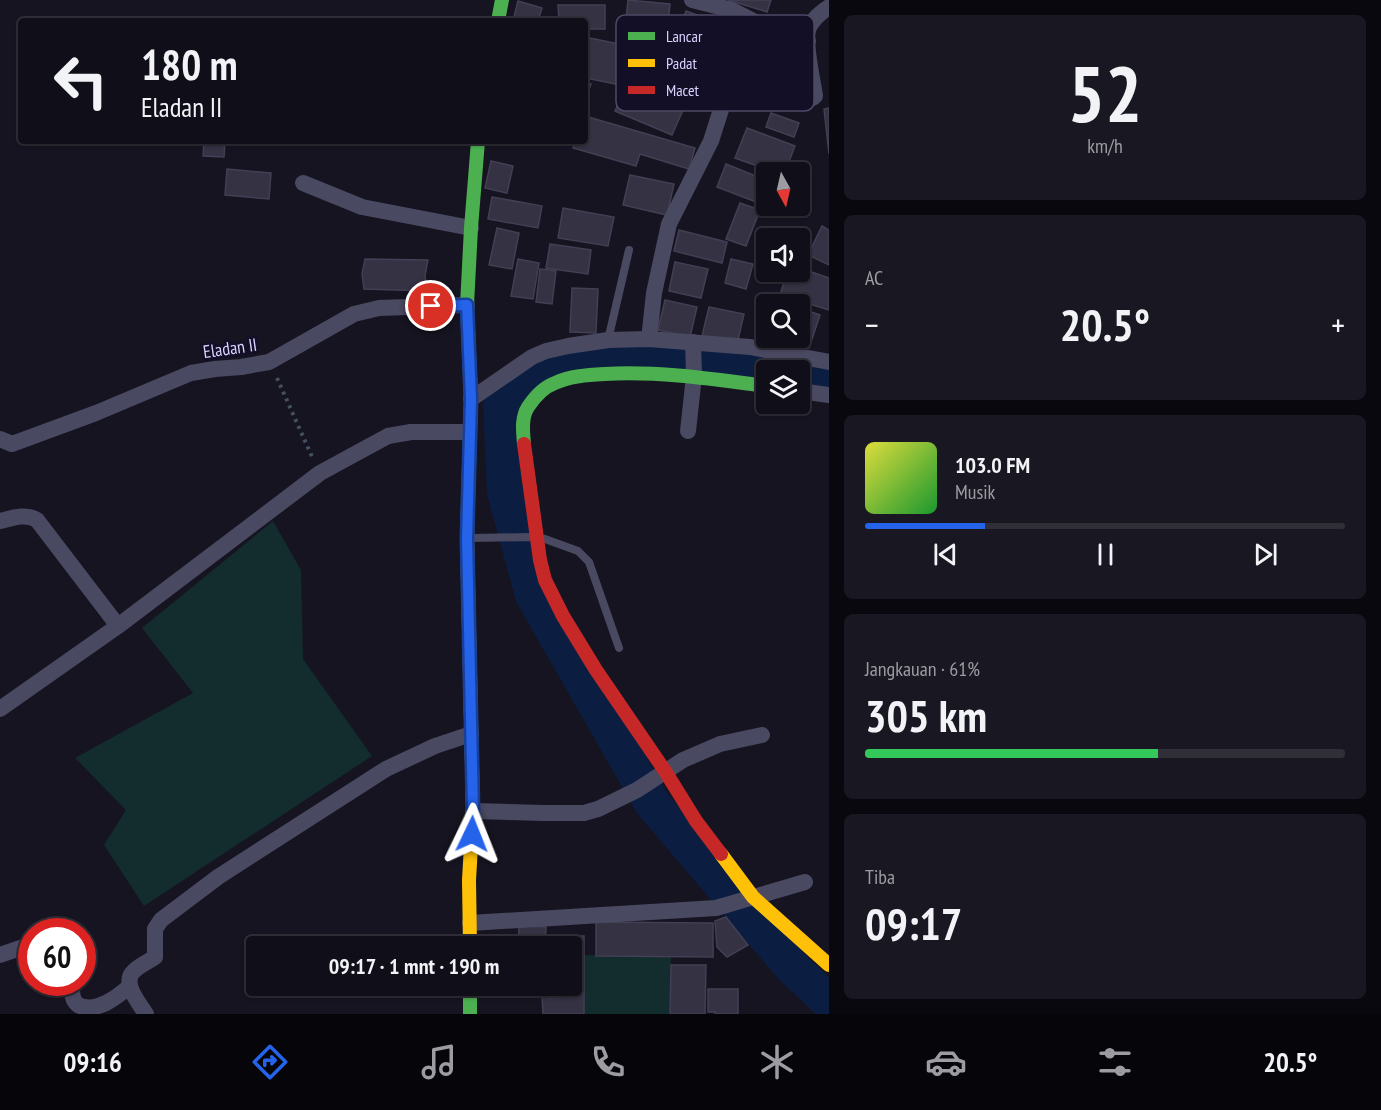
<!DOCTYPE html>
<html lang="id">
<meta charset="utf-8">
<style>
body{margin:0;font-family:"PT Sans Narrow",sans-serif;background:#191822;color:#f1f3f6;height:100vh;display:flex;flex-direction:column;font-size:22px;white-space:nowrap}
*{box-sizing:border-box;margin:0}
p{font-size:20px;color:#9c9ca2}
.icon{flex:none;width:33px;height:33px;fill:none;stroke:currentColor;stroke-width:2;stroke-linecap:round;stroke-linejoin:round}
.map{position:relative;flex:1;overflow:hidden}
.sheet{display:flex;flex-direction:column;gap:15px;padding:15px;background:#09080e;width:552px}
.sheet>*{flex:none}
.hud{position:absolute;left:18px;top:18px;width:570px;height:126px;border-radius:6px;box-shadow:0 2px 4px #0004,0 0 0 2px #302f38;background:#100f19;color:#f1f3f6;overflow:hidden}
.needle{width:39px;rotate:172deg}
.tools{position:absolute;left:756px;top:162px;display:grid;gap:12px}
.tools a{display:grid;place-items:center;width:54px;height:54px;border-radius:6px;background:#100f19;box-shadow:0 2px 4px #0004,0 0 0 2px #302f38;font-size:30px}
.speed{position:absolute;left:18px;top:918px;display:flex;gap:12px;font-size:30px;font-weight:700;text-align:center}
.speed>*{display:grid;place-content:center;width:78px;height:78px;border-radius:50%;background:#100f19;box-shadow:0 2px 4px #0004,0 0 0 2px #302f38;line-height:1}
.speed .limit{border:9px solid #d22;background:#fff;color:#111}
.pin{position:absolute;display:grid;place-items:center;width:51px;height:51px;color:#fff;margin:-26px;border:3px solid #fff;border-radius:50%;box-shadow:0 2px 6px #0007}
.me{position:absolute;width:66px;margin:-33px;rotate:2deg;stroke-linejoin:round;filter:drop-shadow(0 0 4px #0008)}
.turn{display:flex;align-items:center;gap:21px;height:126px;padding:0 24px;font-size:27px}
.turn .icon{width:78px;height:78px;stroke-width:2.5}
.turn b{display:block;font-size:42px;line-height:51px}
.big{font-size:45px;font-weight:700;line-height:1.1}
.sheet .widget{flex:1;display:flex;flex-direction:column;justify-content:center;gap:9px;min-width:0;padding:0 21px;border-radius:9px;background:#191822}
.sheet .dial{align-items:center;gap:0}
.dial b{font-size:78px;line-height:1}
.song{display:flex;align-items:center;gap:18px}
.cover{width:72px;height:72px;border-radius:9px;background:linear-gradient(135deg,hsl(60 70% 55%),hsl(130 70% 35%))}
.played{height:6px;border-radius:3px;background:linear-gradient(90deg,#2563eb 25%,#302f38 25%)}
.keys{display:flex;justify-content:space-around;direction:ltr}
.heat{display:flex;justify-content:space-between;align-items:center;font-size:33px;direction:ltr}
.charge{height:9px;border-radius:4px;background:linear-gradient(90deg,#34c759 61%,#302f38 0)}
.trip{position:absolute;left:246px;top:936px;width:336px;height:60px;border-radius:6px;background:#100f19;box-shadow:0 2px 4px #0004,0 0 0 2px #302f38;font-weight:700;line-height:60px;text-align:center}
.tabs{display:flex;height:96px;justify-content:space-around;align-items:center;background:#06060a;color:#9c9ca2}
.tabs .icon{width:42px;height:42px}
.tabs .current{color:#2563eb}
.tabs b{font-size:27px;color:#f1f3f6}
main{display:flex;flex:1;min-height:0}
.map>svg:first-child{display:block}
.green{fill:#132c2d}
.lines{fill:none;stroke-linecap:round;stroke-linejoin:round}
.river{stroke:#0b1e41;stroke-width:36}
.building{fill:#343243;stroke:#433f54;stroke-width:1.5}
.path{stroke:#44505f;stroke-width:4;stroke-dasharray:3 4.5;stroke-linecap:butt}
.lane{stroke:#4a4962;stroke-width:8}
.street{stroke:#4a4962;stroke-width:16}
.fast{stroke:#4caf50;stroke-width:14}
.slow{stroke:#ffc107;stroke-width:14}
.jam{stroke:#c62828;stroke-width:14}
.route-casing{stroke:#184099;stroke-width:15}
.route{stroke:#2563eb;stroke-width:10}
.labels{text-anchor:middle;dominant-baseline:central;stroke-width:6;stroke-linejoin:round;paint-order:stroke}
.street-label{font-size:18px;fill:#d9d4ff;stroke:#130f26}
.key{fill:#130f26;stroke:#4e4a67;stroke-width:1.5}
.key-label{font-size:16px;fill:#d9d4ff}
</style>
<main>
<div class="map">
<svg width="829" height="1014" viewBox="0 0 829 1014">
<rect width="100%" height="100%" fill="#161421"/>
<g class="green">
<polygon points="273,521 301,570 303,659 372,756 144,906 104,845 126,810 75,758 193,693 142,628"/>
<polygon points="584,955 671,956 670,1014 584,1014"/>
</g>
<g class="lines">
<g class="river">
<polyline points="779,370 637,351 529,375 501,404 505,492 533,595 652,803 791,966 829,1002"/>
<polyline points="800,375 829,381"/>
</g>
</g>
<g class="building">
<polygon points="628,0 670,4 667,32 625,29"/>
<polygon points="728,0 771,0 767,12"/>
<polygon points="518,1 542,8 538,21 513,21"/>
<polygon points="558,5 605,5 605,29 585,29 585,21 559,21"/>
<polygon points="686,11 705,18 686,69 667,62"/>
<polygon points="585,37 629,46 621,85 585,78"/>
<polygon points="630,77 687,101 672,135 615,111"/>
<polygon points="585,82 591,84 585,101"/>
<polygon points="829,108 829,154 824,109"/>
<polygon points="771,113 799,123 794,137 766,127"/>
<polygon points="585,116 695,148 689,169 640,154 636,166 573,148 575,141 585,141"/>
<polygon points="747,128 795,146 785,172 774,172 735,158"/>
<polygon points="204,141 225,141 224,157 203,156"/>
<polygon points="491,161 513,166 507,193 485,188"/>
<polygon points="726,164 766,180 767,206 717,187"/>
<polygon points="227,169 271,173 269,199 225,195"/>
<polygon points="630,175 674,184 667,215 623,205"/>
<polygon points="492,197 542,206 538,228 488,219"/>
<polygon points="740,203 760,210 746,246 726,239"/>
<polygon points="563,208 614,217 608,246 558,238"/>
<polygon points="822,226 829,230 829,265 808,255"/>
<polygon points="497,228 519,233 512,269 489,265"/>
<polygon points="679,230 727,242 722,263 674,251"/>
<polygon points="550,244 591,250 588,274 546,268"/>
<polygon points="365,259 428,260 425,275 427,291 364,289 362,274"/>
<polygon points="518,259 539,263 533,299 511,296"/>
<polygon points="731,259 753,264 746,289 725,283"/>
<polygon points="675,262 708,269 701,298 669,291"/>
<polygon points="800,268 829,278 829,310 780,295 787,272 800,272"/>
<polygon points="540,269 556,271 552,304 536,302"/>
<polygon points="572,288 598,289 596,333 570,332"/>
<polygon points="665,300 697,307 690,337 658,330"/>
<polygon points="709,307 744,314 737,344 702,336"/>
<polygon points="800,308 820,315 809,348 776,338 800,338"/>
<polygon points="726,917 748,945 727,957 717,947 715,921"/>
<polygon points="596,922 713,923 713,957 596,956"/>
<polygon points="519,926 546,927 545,946 518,946"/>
<polygon points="552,936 584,936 584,1014 543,1014 542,997 552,998 552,986 572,986 572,946 552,946"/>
<polygon points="671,965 706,965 705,1014 670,1014"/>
<polygon points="508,986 550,986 551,995 508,997"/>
<polygon points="708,989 738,989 738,1014 715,1014 715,1012 708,1012"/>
</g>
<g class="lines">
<polyline class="path" points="277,378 313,459"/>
<g class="lane">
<polyline points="608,340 629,250"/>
<polyline points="471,538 531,537 545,539 578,551 589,562 619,648"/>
</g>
<g class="street">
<polyline points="692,0 732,10 763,26 808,41"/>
<polyline points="303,183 362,207 471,228"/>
<path d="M649,339L654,293L669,224L711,141L726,94L731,87L737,83C754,87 803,110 815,96C813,80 803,41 809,27C814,18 821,12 829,7"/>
<polyline points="800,391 829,395"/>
<polyline points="471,399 532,357 546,351 568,346 608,340 649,339 750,347 829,362"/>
<polyline points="688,431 694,376 693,342"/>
<polyline points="0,439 12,444 96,413 191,373 215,369 241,367 269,362 354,314 379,308 467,305"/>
<path d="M0,521C12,518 26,513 37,520L118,626"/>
<polyline points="0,709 118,626 320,473 388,436 411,432 469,432"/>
<polyline points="473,811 544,813 584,813 598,809 637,790 683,760 720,744 762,735"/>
<polyline points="470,923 716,908 805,882"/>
<polyline points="0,955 32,944"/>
<path d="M72,982C72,991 71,999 78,1005C96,1014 117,997 130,986"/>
<path d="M146,1014C139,1003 121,982 134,971C140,965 148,962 155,957V929L161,920L218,877L386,769L435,746L471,734"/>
</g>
<g class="fast">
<polyline points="498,21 502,0"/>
<path d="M524,444C523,432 521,418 528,407C534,398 544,387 555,383C570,376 588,375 605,374C659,371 712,379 766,386"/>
<polyline points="467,537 471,399 467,305 471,228 478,141"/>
<polyline points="470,986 470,1014"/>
</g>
<g class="slow">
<polyline points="467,537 473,811 469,880 470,946"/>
<polyline points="721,854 753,897 829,965"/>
</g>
<polyline class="jam" points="524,444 540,560 545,580 563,616 596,670 665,771 696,821 721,854"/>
</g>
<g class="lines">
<defs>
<polyline id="route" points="431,306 467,305 471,399 467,538 473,811 472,834"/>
</defs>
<use href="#route" class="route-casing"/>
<use href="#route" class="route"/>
</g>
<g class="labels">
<g class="street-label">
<text transform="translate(230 348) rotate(-8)">Eladan II</text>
</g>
</g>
<rect x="616" y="15" width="198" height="96" rx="9" class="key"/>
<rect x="628" y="32" width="27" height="8" fill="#4caf50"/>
<rect x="628" y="59" width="27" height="8" fill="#ffc107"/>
<rect x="628" y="86" width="27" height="8" fill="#c62828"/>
<g class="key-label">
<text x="666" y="42">Lancar</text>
<text x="666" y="69">Padat</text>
<text x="666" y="96">Macet</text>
</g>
</svg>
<div class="tools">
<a><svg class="needle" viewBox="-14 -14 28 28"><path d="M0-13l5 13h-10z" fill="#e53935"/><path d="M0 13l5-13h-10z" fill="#9c9ca2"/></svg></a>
<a><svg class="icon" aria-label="sound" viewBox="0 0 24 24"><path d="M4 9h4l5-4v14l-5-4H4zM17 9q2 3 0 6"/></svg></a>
<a><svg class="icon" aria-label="search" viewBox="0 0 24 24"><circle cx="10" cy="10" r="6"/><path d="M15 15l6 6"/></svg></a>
<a><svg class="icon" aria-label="layers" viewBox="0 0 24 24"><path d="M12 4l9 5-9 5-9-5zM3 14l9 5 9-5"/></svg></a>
</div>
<div class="speed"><div class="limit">60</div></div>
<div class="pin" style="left:431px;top:306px;background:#d93025"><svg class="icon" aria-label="arrive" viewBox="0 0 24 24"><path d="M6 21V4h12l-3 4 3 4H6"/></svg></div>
<svg class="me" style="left:472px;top:834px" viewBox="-20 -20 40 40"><path d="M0-17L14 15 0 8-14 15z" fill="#2563eb" stroke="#fff" stroke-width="4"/></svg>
<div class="trip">09:17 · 1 mnt · 190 m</div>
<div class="hud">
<div class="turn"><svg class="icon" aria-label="left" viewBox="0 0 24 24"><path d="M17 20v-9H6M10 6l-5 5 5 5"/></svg><div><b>180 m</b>Eladan II</div></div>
</div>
</div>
<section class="sheet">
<div class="widget dial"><b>52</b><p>km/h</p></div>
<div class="widget"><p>AC</p>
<div class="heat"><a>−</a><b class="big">20.5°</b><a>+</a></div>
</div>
<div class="widget">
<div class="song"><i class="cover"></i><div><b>103.0 FM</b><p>Musik</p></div></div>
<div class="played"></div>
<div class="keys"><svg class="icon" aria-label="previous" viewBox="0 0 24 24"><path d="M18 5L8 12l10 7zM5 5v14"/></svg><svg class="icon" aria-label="pause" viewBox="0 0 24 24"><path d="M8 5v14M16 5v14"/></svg><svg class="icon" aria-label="next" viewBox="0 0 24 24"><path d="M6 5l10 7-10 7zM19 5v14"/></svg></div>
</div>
<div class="widget"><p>Jangkauan · 61%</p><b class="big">305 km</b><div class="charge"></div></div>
<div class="widget"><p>Tiba</p><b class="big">09:17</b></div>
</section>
</main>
<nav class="tabs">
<b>09:16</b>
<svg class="icon current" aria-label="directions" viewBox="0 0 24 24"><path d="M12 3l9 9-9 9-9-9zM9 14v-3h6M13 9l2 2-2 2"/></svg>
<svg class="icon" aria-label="music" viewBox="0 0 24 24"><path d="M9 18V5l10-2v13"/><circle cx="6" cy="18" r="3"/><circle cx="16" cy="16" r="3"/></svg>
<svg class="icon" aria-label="phone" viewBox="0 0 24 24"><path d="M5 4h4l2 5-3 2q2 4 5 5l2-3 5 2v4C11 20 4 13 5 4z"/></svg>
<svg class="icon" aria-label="climate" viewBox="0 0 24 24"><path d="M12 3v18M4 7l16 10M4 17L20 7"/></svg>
<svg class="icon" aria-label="car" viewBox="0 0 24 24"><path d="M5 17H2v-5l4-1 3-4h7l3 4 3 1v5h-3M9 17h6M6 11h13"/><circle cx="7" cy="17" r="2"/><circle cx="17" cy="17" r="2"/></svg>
<svg class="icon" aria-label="filters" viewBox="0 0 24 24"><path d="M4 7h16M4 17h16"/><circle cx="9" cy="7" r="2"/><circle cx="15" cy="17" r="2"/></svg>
<b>20.5°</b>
</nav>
